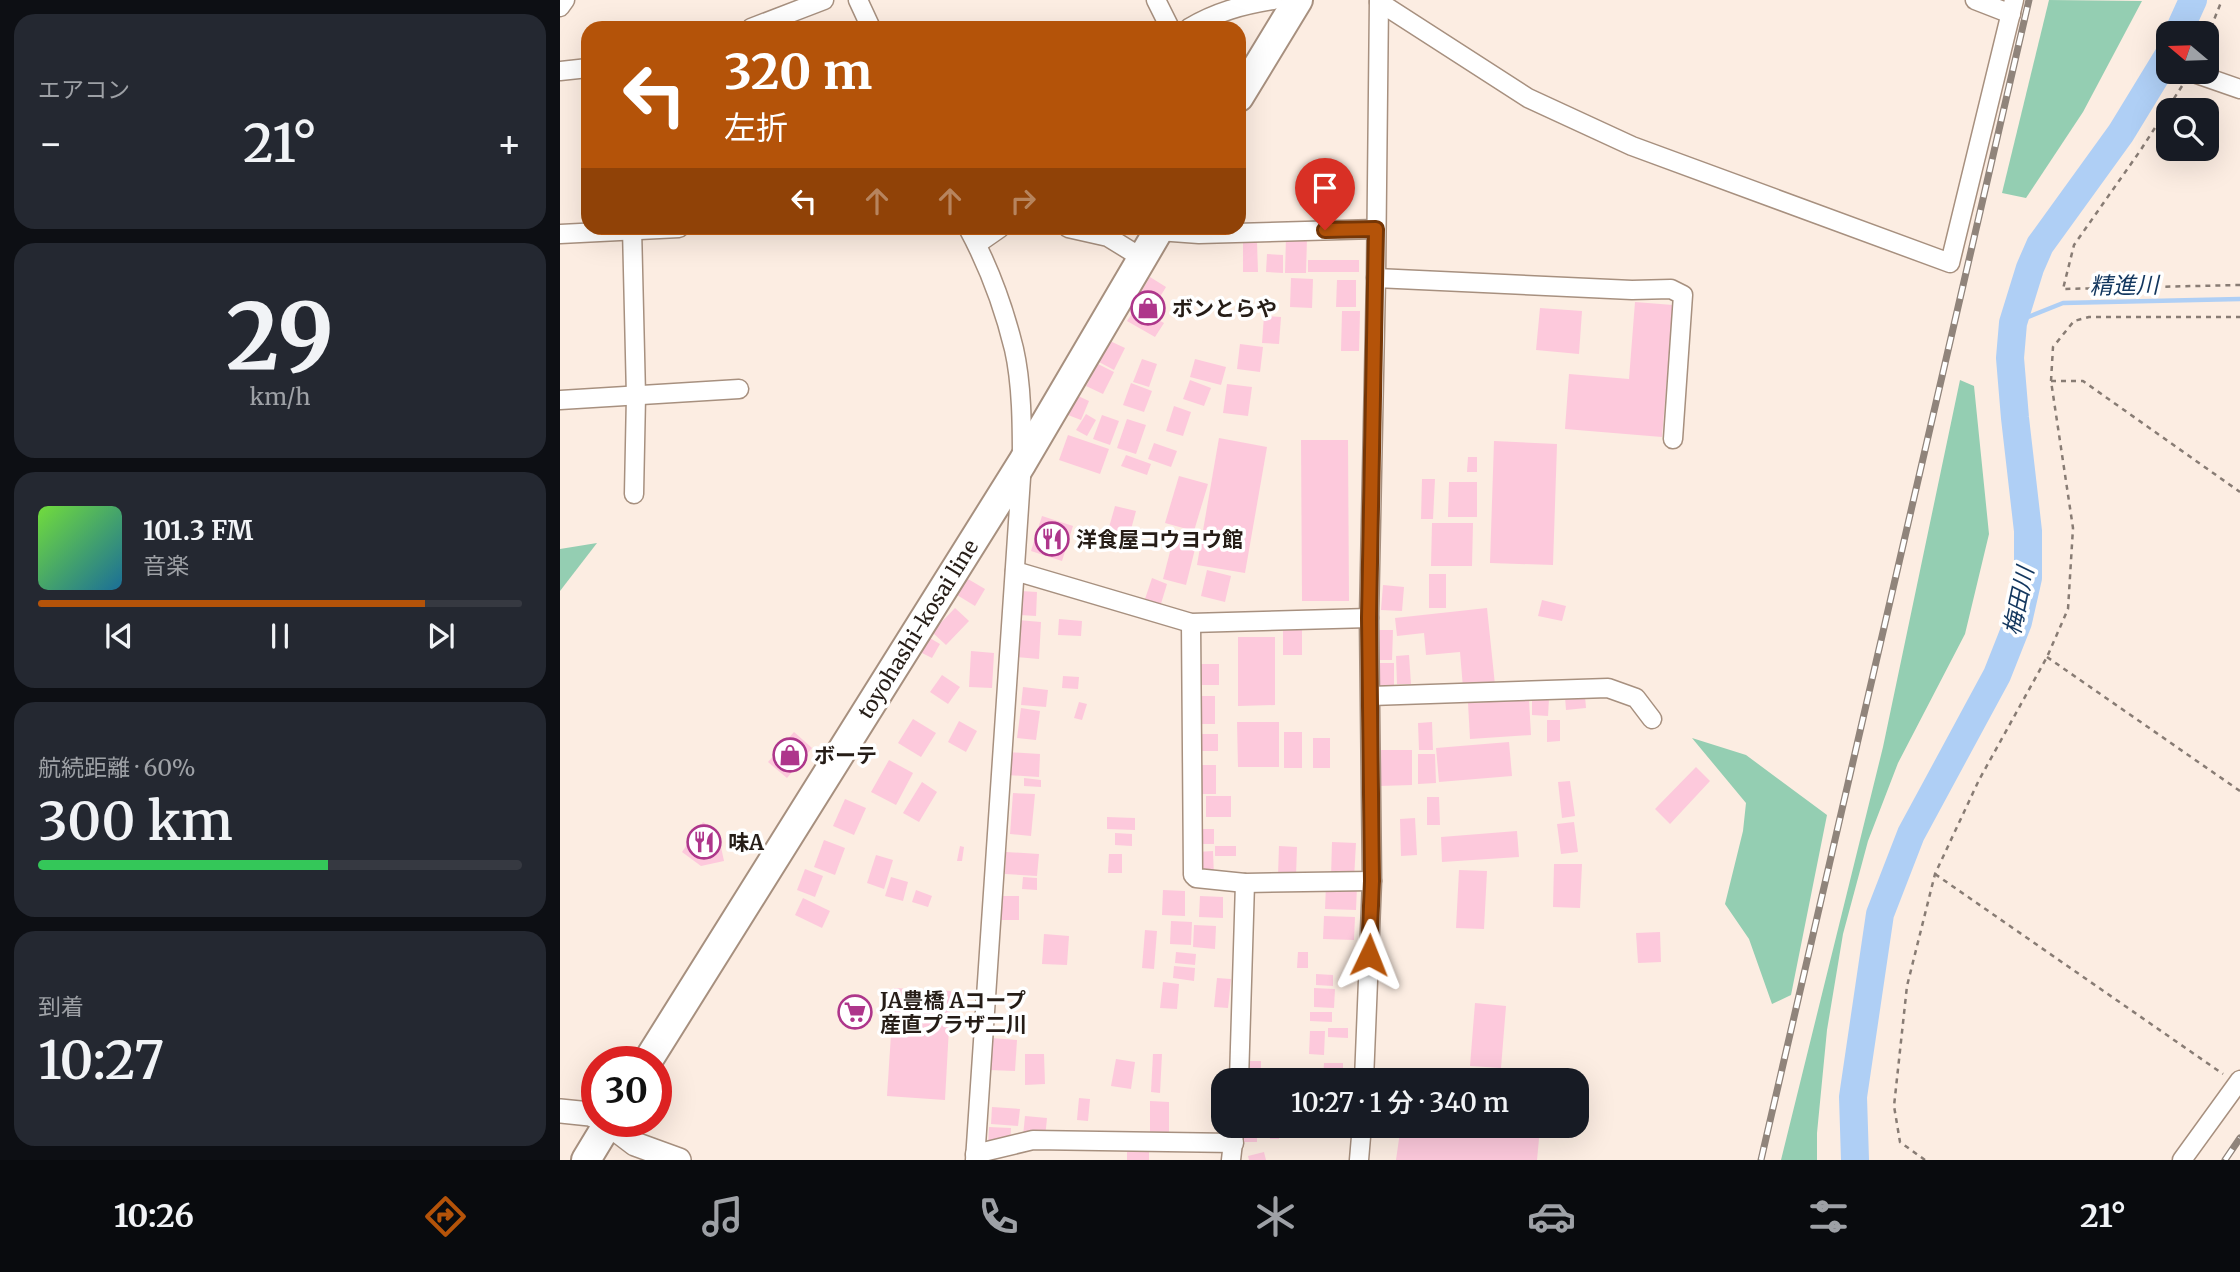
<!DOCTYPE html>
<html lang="ja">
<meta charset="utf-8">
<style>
body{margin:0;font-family:Merriweather,"Noto Sans JP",serif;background:#242831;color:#f1f3f6;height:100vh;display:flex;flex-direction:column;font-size:26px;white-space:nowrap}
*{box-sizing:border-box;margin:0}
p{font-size:23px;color:#9ea1a6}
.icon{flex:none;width:38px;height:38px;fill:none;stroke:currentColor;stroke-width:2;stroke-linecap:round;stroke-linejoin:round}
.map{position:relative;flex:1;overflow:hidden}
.panel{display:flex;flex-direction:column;gap:14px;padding:14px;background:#0d0f14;width:560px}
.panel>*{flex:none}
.banner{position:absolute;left:21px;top:21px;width:665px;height:214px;border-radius:21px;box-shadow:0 7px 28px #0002;background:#b45309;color:#fff;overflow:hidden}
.needle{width:46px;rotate:289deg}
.tools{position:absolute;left:1596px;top:21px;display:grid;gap:14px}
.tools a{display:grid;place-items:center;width:63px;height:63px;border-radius:14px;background:#171b24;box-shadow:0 7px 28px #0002;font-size:35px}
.speed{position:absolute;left:21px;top:1046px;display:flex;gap:14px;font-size:35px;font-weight:700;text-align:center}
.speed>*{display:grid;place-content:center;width:91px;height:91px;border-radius:50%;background:#171b24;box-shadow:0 7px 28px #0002;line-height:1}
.speed .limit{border:10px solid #d22;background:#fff;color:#111}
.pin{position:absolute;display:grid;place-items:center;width:60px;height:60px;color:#fff;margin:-72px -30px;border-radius:50% 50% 50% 0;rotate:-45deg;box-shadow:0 0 7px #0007}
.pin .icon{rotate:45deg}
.me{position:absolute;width:77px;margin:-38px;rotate:2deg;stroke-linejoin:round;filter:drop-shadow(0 0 5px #0008)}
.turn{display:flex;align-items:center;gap:24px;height:147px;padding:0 28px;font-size:32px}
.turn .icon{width:91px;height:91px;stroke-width:2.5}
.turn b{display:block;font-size:49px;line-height:60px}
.lanes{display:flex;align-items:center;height:66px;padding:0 28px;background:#0003;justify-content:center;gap:35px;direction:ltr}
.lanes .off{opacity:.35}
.big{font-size:52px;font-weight:600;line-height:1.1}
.panel .card{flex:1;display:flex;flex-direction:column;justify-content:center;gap:10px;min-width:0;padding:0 24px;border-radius:21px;background:#242831}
.panel .dial{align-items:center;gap:0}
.dial b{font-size:91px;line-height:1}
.song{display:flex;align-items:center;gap:21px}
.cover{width:84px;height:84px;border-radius:10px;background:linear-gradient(135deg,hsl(100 70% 55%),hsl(200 70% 35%))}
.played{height:7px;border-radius:4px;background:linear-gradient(90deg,#b45309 80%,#363941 80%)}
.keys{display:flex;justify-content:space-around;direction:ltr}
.heat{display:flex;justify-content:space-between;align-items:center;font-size:38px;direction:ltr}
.charge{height:10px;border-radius:5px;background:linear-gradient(90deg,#34c759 60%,#363941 0)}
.trip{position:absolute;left:651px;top:1068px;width:378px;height:70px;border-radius:21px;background:#171b24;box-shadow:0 7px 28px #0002;font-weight:600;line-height:70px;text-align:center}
.tabs{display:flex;height:112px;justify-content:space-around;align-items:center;background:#090b0e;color:#9ea1a6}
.tabs .icon{width:49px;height:49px}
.tabs .selected{color:#b45309}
.tabs b{font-size:32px;color:#f1f3f6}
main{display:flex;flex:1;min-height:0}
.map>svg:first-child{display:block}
.green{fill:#94ceb2}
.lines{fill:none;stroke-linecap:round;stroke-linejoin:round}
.stream{stroke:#afcff5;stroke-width:4.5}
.river{stroke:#afcff5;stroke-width:28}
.building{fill:#fdc9dc}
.minor-casing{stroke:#a7907f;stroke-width:21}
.tertiary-casing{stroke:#a7907f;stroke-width:26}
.primary-casing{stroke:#a7907f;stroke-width:32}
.path{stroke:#887c74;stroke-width:2.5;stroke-dasharray:5 5;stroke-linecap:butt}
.minor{stroke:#fff;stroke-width:18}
.tertiary{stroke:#fff;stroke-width:23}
.primary{stroke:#fff;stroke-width:28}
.rail-casing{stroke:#90847b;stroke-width:7}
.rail{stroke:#fff;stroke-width:4.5;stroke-dasharray:13;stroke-linecap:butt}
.route-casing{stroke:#753606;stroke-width:18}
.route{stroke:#b45309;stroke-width:12}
.labels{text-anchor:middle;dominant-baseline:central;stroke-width:7;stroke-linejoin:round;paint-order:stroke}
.poi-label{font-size:21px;font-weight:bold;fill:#261d17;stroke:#fff;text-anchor:start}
.street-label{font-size:21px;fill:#261d17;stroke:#fff}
.water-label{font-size:23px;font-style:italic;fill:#12365e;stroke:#fff}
</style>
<main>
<section class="panel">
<div class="card"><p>エアコン</p>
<div class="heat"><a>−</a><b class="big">21°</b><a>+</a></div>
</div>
<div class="card dial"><b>29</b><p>km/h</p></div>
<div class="card">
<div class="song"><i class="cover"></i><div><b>101.3 FM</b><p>音楽</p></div></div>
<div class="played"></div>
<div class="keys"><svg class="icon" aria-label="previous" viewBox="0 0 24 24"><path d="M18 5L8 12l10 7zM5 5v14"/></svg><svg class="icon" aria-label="pause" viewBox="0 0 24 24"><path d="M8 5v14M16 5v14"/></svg><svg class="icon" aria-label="next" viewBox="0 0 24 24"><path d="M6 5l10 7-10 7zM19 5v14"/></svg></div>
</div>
<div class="card"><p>航続距離 · 60%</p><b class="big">300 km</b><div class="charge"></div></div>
<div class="card"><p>到着</p><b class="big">10:27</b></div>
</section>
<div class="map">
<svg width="1680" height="1160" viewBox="0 0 1680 1160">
<rect width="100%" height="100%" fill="#fcede2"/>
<g class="green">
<polygon points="1489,0 1582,1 1523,112 1466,198 1442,193"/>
<polygon points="1400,380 1414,386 1429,534 1405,634 1338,763 1308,841 1283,934 1267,1030 1257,1133 1257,1160 1221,1160 1323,747"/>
<polygon points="37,543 0,591 0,549"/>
<polygon points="1132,738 1186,755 1267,815 1231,995 1212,1004 1189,939 1165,904 1183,831 1186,803"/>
</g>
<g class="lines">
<polyline class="stream" points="1453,323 1503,303 1680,299"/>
<g class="river">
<polyline points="1618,33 1633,0"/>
<polyline points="1295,1160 1293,1097 1320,914 1351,834 1437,675 1458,622 1468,578 1468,531 1455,418 1450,358 1453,323 1470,268 1480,245 1561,133 1608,56"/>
</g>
</g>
<g class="building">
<polygon points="726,237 747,238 746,273 725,273"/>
<polygon points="683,242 697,242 698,272 683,272"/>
<polygon points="707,254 723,255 723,273 706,272"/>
<rect x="748" y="260" width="51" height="12"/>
<polygon points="590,277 606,287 589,315 604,323 595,337 567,321 573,312 570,310"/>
<polygon points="731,278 753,279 752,308 730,307"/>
<polygon points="777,280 796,280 796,307 776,307"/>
<polygon points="1075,302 1113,305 1102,437 1005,429 1009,374 1069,379"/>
<polygon points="980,308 1022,311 1019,354 976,350"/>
<polygon points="782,311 800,311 799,351 781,351"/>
<polygon points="704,316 721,317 719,344 702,343"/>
<polygon points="550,341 565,348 554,370 539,362"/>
<polygon points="680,344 703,347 700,372 677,369"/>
<polygon points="582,359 597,364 589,387 573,382"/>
<polygon points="635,359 666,367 661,385 630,377"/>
<polygon points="538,364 554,372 543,394 526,386"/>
<polygon points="630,380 651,388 644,406 623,399"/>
<polygon points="571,383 592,391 584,412 563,405"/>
<polygon points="667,384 692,387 688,416 663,413"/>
<polygon points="516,395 529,401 521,420 508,415"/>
<polygon points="614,406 631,412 623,436 606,431"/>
<polygon points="526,414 536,420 527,436 516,430"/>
<polygon points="542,415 559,421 550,445 533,439"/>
<polygon points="567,419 586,425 576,454 557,448"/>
<polygon points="508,435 549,449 540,474 499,460"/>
<polygon points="659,438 707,447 685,573 637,565"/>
<polygon points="741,440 788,440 789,601 742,601"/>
<polygon points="934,441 997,444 993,565 930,563"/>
<polygon points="594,443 617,451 611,467 588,459"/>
<polygon points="566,455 591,464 587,475 561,466"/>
<polygon points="908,457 917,457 917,472 907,472"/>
<polygon points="619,476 648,484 634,531 605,523"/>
<polygon points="862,479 875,479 873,519 861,519"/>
<polygon points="889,482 917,482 917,517 888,517"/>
<polygon points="555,506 576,511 567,544 546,538"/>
<polygon points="482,516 513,526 502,561 471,551"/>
<polygon points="872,523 913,523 912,566 871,566"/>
<polygon points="615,532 638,537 626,585 603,579"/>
<polygon points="647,570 671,576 665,602 641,596"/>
<rect x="869" y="574" width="17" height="34"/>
<polygon points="592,578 607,584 600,607 584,602"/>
<polygon points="408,579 425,589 415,606 397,595"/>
<polygon points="823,585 844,587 842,611 821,610"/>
<polygon points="461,591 477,592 476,616 460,615"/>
<polygon points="982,600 1006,606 1002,621 978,616"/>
<polygon points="395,608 409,621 386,645 372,632"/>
<polygon points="927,608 935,685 903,688 900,652 866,655 864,633 837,636 835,618"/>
<polygon points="499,619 522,621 521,636 498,635"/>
<polygon points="458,620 481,622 479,659 456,657"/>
<rect x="723" y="626" width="19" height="29"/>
<polygon points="819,630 833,630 832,660 818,660"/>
<polygon points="368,637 380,644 372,658 360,652"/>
<polygon points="678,637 715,637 715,705 678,706"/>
<polygon points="411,651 434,653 432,688 409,687"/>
<polygon points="849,655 851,684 837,684 836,656"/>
<polygon points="817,663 834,663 834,690 817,689"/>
<rect x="638" y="664" width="21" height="21"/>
<polygon points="382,675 400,687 388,704 370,692"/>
<polygon points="503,676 519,677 518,689 502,688"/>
<polygon points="463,687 488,690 486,707 461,705"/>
<rect x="638" y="696" width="17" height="28"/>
<polygon points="1025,696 1026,708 1006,710 1005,697"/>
<polygon points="972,699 989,699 988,716 972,715"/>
<polygon points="969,700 971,735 910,739 908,703"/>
<polygon points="519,702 527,704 522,720 514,718"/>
<polygon points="461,708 480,711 476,740 457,738"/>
<polygon points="353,719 376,733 361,757 338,743"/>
<polygon points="987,720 1000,720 1000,741 987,742"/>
<polygon points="399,721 417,731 406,752 388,742"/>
<polygon points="677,722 719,722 719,767 678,767"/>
<polygon points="872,722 873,750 859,750 858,723"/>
<polygon points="234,732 252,748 227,778 208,762"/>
<rect x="724" y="732" width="18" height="36"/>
<rect x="641" y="734" width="17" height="17"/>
<rect x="753" y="738" width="17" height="30"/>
<polygon points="949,742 952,776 879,782 876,748"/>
<polygon points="819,750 852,750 852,785 819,786"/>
<polygon points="448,752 480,754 479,777 447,775"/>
<polygon points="858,754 875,754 876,783 858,784"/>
<polygon points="329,760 353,773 336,805 311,792"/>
<rect x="641" y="765" width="15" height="29"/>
<polygon points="1136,767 1150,781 1110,824 1095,809"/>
<polygon points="464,778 481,780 481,787 464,786"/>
<polygon points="1010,781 1015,816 1002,818 998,782"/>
<polygon points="362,782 377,792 359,822 343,813"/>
<polygon points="453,793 475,794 471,836 450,834"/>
<rect x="646" y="796" width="25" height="21"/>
<polygon points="867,797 879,797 880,825 867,825"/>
<polygon points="285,799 306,808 294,835 273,826"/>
<polygon points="547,817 575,818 575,830 547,829"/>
<polygon points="855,818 857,855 841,856 840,819"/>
<polygon points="143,822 158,833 164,861 141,866 122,852"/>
<polygon points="1014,822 1018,852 1001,854 997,824"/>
<polygon points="639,829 654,829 654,844 638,844"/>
<polygon points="957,831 959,857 882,862 881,837"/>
<polygon points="555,833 572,834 572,846 555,845"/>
<polygon points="264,840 285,848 275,875 254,867"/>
<polygon points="772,842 796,843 794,879 771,878"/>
<polygon points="400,846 404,847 402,861 397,861"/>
<rect x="655" y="846" width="21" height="10"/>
<polygon points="719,846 737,847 736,876 718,875"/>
<polygon points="653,851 654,877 637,877 637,852"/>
<polygon points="446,852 479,854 477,876 445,874"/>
<polygon points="549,854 562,854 562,873 548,873"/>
<polygon points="316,855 333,860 324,889 307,883"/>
<polygon points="994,864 1022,864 1020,908 993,907"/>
<polygon points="245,869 263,876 255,897 237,890"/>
<polygon points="899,870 927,871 924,929 896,928"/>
<polygon points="331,877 348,882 343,901 325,896"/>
<polygon points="463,877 477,878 477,890 462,889"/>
<polygon points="766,885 797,886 796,910 765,909"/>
<polygon points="356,890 372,896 368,907 352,902"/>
<polygon points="603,890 625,891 625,916 602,915"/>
<rect x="438" y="896" width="21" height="24"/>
<polygon points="640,896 663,897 663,918 639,917"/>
<polygon points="243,898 270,911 262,928 235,915"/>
<polygon points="764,916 795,917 794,940 763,939"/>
<polygon points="611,921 632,922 631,945 610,944"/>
<polygon points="634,925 656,926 655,949 633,947"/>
<polygon points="585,930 597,931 594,969 582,968"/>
<polygon points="1100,932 1101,962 1078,963 1076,933"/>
<polygon points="484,934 509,936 507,965 482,964"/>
<polygon points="616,952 636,954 635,965 615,963"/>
<polygon points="738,952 748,952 748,968 737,968"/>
<polygon points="614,966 635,968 634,981 613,978"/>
<polygon points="756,974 773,975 773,986 756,985"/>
<polygon points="657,978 671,979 668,1008 654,1007"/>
<polygon points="603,982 619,984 617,1009 600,1008"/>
<polygon points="334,988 391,991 385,1100 327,1096"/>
<polygon points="754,988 775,989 774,1008 754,1007"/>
<polygon points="915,1003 946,1006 941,1068 910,1066"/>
<polygon points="750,1012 772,1012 772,1022 750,1021"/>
<polygon points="768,1028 788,1028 788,1038 768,1037"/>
<polygon points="750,1031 765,1031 764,1055 749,1054"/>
<polygon points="431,1038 457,1040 455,1071 429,1070"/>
<polygon points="465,1054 484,1054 485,1084 465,1085"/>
<polygon points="593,1054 602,1054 600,1093 591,1092"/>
<polygon points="556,1059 575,1062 571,1089 551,1086"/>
<polygon points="682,1061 701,1061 701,1080 681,1080"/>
<polygon points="764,1063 783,1063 783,1080 763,1080"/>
<polygon points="519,1098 530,1099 528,1121 517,1120"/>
<polygon points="590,1101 609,1102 609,1138 590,1137"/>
<polygon points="432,1107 460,1109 458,1126 431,1124"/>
<polygon points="465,1116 487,1118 485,1138 463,1136"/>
<polygon points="680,1125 697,1125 697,1142 679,1142"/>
<rect x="710" y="1125" width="9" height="14"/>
<rect x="760" y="1125" width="18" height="8"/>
<polygon points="841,1125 955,1125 980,1128 977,1160 836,1160"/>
<polygon points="429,1127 451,1128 450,1145 428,1144"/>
<rect x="567" y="1152" width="22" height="8"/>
<polygon points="704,1152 706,1160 689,1160 688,1156"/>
</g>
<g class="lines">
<defs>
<g id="minor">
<polyline points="298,0 311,28"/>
<polyline points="596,0 610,28"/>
<polyline points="1415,0 1451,14"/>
<polyline points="819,2 968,98 1072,146 1390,263 1454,0"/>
<polyline points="0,7 5,0"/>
<polyline points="191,28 264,0"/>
<path d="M629,28C656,12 682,5 713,0"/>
<polyline points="0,71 28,68"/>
<polyline points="1631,72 1680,89"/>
<polyline points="72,228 76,396 74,494"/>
<path d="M408,228C428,265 444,308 454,349C462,384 462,427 462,463L415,1160"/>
<polyline points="508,228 548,237 582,258"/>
<polyline points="598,231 639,234 816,229"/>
<polyline points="0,234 119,228"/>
<polyline points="417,244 440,228"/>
<polyline points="816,278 1072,290 1111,289 1123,295 1113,439"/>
<polyline points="0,400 179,389"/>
<polyline points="455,571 631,623 809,618"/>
<polyline points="631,623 633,875 636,878 685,883 812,881"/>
<polyline points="811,696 1048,688 1076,698 1092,719"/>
<polyline points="679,1080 685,883"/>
<polyline points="804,1080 812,881 809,618 816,278 819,0"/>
<polyline points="415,1154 473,1140 674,1143"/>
<polyline points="671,1160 675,1125"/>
<polyline points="799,1160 802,1125"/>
<polyline points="1622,1160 1680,1080"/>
</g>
<g id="tertiary">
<polyline points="0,1111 30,1114 37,1117"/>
<polyline points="46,1122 75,1144 119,1160"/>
</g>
<g id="primary">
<polyline points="679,97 738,0"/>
<polyline points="87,1062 462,463 600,228"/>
<polyline points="26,1160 49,1122"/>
</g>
</defs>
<use href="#minor" class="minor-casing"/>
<use href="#tertiary" class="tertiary-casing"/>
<use href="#primary" class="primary-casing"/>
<g class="path">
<polyline points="1647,37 1662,0"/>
<polyline points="1622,86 1580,151 1514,245 1503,289 1680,285"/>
<polyline points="1491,381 1523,381 1680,492"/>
<polyline points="1487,657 1680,791"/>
<polyline points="1375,874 1663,1074"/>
<polyline points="1365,1160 1340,1142 1334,1106 1347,986 1375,874 1419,780 1487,657 1508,609 1513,528 1491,381 1493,347 1514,321 1529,317 1680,317"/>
</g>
<use href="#minor" class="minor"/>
<use href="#tertiary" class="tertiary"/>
<use href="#primary" class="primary"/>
<defs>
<g id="rail">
<polyline points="1201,1160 1469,0"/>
<polyline points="1665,1160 1680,1138"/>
</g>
</defs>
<use href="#rail" class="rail-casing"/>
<use href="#rail" class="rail"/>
</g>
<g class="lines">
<defs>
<polyline id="route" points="765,230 816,229 809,618 812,881 809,955"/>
</defs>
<use href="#route" class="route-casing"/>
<use href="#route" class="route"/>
</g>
<defs>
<symbol id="shop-ring" viewBox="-11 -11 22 22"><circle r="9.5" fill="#fff" stroke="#ae368b" stroke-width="1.5"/><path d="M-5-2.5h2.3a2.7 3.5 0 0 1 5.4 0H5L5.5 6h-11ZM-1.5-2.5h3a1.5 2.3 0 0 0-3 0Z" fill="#ae368b"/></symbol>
<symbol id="restaurant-ring" viewBox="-11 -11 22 22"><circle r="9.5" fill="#fff" stroke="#ae368b" stroke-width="1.5"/><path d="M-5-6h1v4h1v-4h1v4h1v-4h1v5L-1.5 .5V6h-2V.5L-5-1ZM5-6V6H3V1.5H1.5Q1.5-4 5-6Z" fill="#ae368b"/></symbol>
<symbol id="supermarket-ring" viewBox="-11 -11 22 22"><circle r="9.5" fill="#fff" stroke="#ae368b" stroke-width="1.5"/><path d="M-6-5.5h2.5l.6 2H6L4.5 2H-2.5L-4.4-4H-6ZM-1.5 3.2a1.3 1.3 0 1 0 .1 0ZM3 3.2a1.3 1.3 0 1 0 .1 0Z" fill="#ae368b"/></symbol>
</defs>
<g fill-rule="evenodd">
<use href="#shop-ring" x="569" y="289" width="38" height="38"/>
<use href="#restaurant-ring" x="473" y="520" width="38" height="38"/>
<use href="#shop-ring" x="211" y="736" width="38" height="38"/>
<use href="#restaurant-ring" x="125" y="823" width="38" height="38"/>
<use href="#supermarket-ring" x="276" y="993" width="38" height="38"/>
</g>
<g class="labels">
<g class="poi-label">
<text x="612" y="308">ボンとらや</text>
<text x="516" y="539">洋食屋コウヨウ館</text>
<text x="254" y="755">ボーテ</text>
<text x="168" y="842">味A</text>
<text x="320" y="1000">JA豊橋 Aコープ<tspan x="320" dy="24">産直プラザ二川</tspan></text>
</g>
<g class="street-label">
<text transform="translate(358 629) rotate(-58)">toyohashi-kosai line</text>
</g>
<g class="water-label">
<text transform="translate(1564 285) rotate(-1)">精進川</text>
<text transform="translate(1458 601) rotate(-78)">梅田川</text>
</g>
</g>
</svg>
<div class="tools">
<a><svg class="needle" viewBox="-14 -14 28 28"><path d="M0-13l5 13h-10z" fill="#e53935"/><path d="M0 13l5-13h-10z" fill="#9ea1a6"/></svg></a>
<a><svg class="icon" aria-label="search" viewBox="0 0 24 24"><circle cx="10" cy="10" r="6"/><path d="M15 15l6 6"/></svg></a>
</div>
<div class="speed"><div class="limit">30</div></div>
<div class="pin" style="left:765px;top:230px;background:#d93025"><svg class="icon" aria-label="arrive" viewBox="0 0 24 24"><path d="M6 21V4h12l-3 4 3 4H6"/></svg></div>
<svg class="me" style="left:809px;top:955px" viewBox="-20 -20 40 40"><path d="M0-17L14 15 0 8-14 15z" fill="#b45309" stroke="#fff" stroke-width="4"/></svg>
<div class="trip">10:27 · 1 分 · 340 m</div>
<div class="banner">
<div class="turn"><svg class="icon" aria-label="left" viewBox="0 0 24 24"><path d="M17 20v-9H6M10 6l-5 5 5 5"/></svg><div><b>320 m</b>左折</div></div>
<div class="lanes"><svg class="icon" aria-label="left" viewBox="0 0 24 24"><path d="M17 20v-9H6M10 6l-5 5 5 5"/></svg><svg class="icon off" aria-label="ahead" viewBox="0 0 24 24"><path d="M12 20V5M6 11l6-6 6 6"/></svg><svg class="icon off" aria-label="ahead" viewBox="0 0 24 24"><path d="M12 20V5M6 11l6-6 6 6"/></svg><svg class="icon off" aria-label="right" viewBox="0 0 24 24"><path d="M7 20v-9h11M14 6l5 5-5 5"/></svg></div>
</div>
</div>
</main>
<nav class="tabs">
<b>10:26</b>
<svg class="icon selected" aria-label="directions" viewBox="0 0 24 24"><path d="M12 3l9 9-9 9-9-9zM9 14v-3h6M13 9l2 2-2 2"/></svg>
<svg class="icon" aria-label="music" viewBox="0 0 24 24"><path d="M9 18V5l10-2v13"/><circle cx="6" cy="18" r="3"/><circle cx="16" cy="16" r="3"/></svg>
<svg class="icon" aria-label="phone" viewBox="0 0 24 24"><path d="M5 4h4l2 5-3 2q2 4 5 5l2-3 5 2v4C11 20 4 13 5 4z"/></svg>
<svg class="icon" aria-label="climate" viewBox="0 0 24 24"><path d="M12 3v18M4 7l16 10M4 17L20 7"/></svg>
<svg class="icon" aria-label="car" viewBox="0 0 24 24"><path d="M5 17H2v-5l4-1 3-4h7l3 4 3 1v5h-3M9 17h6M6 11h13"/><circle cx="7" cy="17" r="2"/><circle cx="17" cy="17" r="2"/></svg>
<svg class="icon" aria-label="filters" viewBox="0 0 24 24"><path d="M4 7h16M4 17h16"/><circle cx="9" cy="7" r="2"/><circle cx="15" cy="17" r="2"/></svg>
<b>21°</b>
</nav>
